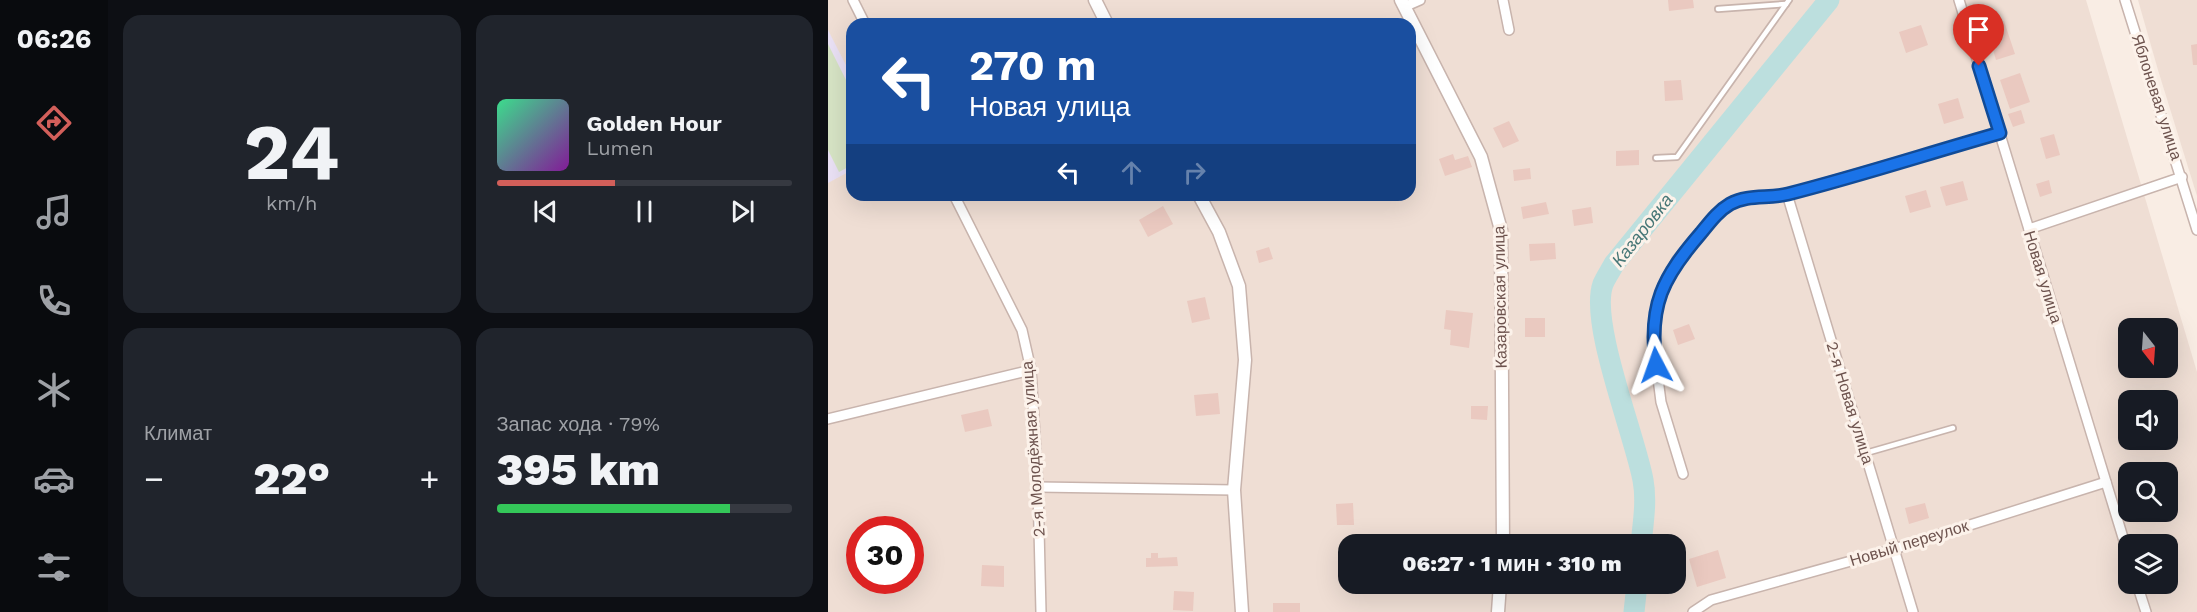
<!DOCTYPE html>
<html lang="ru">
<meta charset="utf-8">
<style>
body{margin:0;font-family:"Work Sans",sans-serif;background:#20242c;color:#f1f3f6;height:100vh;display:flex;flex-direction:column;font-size:22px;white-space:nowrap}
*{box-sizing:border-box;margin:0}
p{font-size:20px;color:#9ea1a6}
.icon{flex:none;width:33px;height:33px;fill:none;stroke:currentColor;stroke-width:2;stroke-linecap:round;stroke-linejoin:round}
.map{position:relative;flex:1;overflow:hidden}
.side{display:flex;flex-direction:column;gap:15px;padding:15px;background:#0d0f14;width:720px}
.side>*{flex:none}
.hud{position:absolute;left:18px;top:18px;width:570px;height:183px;border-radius:18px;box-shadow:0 6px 24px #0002;background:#1a4fa0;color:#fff;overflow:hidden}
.needle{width:39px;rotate:163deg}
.buttons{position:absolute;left:1290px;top:318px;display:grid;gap:12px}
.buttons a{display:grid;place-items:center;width:60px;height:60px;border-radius:12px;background:#171b24;box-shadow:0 6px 24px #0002;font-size:30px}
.speed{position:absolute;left:18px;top:516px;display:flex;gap:12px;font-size:30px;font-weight:700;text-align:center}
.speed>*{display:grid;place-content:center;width:78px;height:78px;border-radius:50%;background:#171b24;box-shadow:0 6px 24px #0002;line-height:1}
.speed .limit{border:9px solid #d22;background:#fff;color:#111}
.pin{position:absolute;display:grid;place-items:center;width:51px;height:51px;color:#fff;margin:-62px -26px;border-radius:50% 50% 50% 0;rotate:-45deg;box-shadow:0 0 6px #0007}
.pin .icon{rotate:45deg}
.me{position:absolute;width:66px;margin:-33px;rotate:356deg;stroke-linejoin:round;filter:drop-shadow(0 0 4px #0008)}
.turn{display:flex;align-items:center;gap:21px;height:126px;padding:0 24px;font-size:27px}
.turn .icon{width:78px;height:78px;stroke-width:2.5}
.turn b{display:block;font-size:42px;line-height:51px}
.lanes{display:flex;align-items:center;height:57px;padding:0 24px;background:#0003;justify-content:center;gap:30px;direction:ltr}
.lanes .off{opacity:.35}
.big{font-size:45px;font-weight:800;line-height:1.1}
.side .card{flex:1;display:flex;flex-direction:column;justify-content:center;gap:9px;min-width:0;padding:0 21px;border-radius:18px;background:#20242c}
.side .dial{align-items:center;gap:0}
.dial b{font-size:78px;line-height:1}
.song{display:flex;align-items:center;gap:18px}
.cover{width:72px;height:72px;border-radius:9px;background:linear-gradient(135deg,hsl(150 70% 55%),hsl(290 70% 35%))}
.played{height:6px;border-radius:3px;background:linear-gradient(90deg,#d25f5a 40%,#363941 40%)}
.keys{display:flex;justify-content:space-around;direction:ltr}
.heat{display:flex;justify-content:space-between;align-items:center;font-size:33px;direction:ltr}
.charge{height:9px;border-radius:4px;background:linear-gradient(90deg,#34c759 79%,#363941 0)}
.side .tiles{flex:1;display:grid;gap:15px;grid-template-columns:repeat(2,1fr)}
.trip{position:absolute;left:510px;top:534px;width:348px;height:60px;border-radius:18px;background:#171b24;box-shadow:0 6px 24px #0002;font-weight:800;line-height:60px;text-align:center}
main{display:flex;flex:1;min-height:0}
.menu{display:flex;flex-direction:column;width:108px;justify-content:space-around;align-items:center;background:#090b0e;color:#9ea1a6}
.menu .icon{width:42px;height:42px}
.menu .on{color:#d25f5a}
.menu b{font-size:27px;color:#f1f3f6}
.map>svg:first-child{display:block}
.residential{fill:#efded4;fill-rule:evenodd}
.education{fill:#eae1f5}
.green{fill:#d7e4c5}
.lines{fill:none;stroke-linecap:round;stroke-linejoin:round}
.river{stroke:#bcdfde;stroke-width:21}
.building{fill:#eac9c0}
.service-casing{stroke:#c8b4ad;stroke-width:8}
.minor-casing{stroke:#c8b4ad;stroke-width:12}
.tertiary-casing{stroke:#c8b4ad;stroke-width:15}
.service{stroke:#fff;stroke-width:4.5}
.minor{stroke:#fff;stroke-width:9}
.tertiary{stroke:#fff;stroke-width:12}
.route-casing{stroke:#114b97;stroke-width:15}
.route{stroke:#1a73e8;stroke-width:10}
.labels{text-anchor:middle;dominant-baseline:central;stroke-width:6;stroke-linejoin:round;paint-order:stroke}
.street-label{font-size:16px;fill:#6d534e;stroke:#fcf2ea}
.water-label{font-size:18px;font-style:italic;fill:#477777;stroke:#fcf2ea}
</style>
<main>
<nav class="menu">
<b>06:26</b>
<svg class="icon on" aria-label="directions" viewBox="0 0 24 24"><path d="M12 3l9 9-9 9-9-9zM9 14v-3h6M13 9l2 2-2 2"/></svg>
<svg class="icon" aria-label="music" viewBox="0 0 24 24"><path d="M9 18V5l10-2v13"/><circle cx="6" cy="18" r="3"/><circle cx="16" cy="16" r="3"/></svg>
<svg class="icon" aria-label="phone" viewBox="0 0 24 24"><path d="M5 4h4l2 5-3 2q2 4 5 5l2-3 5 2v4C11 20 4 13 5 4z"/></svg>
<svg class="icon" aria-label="climate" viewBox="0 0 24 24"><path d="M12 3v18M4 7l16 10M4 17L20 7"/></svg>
<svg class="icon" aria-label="car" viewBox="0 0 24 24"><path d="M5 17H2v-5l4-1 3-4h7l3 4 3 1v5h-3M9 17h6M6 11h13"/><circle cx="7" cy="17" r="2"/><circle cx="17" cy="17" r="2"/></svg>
<svg class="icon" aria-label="filters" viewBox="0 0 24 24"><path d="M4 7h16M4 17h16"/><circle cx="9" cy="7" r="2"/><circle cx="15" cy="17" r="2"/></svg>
</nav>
<section class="side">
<div class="tiles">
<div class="card dial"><b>24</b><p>km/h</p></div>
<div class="card">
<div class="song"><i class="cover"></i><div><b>Golden Hour</b><p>Lumen</p></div></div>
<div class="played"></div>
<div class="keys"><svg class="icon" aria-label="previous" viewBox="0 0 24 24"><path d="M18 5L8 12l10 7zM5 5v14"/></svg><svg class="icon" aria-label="pause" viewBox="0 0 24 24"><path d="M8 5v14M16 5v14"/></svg><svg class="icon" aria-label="next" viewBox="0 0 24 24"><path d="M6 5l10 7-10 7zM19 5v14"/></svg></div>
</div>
<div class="card"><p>Климат</p>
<div class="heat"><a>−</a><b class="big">22°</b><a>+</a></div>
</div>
<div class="card"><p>Запас хода · 79%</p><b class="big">395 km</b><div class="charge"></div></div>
</div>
</section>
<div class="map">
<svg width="1369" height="612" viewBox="0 0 1369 612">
<rect width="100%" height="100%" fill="#f9ede4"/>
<g class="residential">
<path d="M0,0H1258L1369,372V612H0ZM24,24H582V195H24ZM1300,328H1340V368H1300ZM1300,400H1340V440H1300ZM1300,472H1340V512H1300ZM32,530H82V580H32ZM520,544H848V584H520ZM1300,544H1340V584H1300Z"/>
<polygon points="1310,0 1369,0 1369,196 1330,70"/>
</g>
<polygon class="education" points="0,30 24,77 24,170 0,183"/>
<polygon class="green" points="0,44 24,92 24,165 11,172 0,150"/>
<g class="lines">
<g class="river">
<path d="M813,544C815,524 819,501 815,480C807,436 761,322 775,284C778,277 783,270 786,264L1001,0"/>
<polyline points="806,612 809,584"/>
</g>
</g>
<g class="building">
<polygon points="840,0 865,0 866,8 841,11"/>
<polygon points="1176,21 1187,54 1168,60 1158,26"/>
<polygon points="1093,25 1100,45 1078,53 1071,32"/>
<polygon points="1369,44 1369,65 1365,65 1363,45"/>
<polygon points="1192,73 1202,102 1182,109 1172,80"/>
<polygon points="853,80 855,100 837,101 836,81"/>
<polygon points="1130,98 1136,118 1116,124 1110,104"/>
<polygon points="1193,110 1197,123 1185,127 1180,114"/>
<polygon points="681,121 691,141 675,148 665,128"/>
<polygon points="1226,134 1232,155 1218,159 1212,138"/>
<polygon points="811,150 811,165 788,166 788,151"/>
<polygon points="625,154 627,160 640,156 644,167 617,176 611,159"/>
<polygon points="702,168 703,179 686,181 685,170"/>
<polygon points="1221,180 1224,193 1212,197 1208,184"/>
<polygon points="1135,181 1140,200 1118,206 1112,187"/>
<polygon points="1098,190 1103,207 1082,213 1077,196"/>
<polygon points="718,202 721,214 695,219 693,207"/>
<polygon points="335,206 345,224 320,237 311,220"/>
<polygon points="763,207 765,223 746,226 744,210"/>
<polygon points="727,243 728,259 702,261 701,244"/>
<polygon points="441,247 445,259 431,263 428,251"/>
<polygon points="377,297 382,319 364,323 359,301"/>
<polygon points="618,310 645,313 641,348 622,345 623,330 616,329"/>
<rect x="697" y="318" width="20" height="19"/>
<polygon points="861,324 867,339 850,345 845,330"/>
<polygon points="390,393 392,414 368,416 366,395"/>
<polygon points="643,406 660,406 659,420 643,419"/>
<polygon points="160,409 164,426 137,432 133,415"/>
<polygon points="525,503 526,525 509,525 508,504"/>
<polygon points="1097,503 1101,518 1081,524 1077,508"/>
<polygon points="890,550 898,578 869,587 861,559"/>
<polygon points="323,553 330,553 330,558 349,557 350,566 318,567 318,558 323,558"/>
<polygon points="154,565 176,566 176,587 153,586"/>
<polygon points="346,591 366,592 365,611 345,610"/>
<rect x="445" y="603" width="27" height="9"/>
</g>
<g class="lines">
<defs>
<g id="service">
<polyline points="890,9 958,4"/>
<polyline points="828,158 849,157 961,0"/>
<polyline points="1038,453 1125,428"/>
</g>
<g id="minor">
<polyline points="25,0 37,24"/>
<polyline points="675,0 681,30"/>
<polyline points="1131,0 1300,554"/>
<polyline points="1297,0 1369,230"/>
<polyline points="576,7 592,0"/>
<polyline points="959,194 1085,612"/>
<polyline points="126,195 194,330 203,370 210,487 213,612"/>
<polyline points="1201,229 1354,177"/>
<polyline points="0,419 203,370"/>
<polyline points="855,474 833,402 826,347 826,324 830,302 849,260 892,211 913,199 959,194 1171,133"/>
<polyline points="210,487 406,490"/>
<polyline points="1309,584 1318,612"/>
<polyline points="865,612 883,600 1066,549 1278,482"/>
</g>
<g id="tertiary">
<polyline points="267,0 279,24"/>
<polyline points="573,0 653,157 673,230 675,544"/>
<polyline points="371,195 391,232 411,286 417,360 406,490 414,612"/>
<polyline points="670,612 672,584"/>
</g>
</defs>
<use href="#service" class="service-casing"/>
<use href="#minor" class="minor-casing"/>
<use href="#tertiary" class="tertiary-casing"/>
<use href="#service" class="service"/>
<use href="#minor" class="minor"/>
<use href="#tertiary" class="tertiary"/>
</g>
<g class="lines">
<defs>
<path id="route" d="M828,365C820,305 835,277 873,233C882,222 890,211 902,204C920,194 941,199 960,194C1031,176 1101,153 1172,133L1151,66"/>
</defs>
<use href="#route" class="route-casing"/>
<use href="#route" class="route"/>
</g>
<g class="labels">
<g class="street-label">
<text transform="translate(1329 97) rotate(72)">Яблоневая улица</text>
<text transform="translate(1215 277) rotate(73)">Новая улица</text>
<text transform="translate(672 297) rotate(-91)">Казаровская улица</text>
<text transform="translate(1022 403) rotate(73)">2-я Новая улица</text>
<text transform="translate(205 449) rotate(-94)">2-я Молодёжная улица</text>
<text transform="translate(1081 543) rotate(-17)">Новый переулок</text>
</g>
<g class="water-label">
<text transform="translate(814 230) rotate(-52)">Казаровка</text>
</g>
</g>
</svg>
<div class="buttons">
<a><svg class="needle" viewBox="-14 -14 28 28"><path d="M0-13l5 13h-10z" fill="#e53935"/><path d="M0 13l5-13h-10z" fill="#9ea1a6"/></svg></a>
<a><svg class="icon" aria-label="sound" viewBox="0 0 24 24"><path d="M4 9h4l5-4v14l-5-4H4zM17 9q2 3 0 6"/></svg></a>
<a><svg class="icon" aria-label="search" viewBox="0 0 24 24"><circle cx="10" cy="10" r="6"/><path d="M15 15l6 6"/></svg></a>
<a><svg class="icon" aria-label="layers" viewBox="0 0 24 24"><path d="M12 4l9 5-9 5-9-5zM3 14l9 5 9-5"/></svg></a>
</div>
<div class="speed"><div class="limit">30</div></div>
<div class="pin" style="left:1151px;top:66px;background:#d93025"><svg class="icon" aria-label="arrive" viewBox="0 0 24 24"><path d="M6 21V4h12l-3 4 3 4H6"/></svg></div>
<svg class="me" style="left:828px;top:365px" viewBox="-20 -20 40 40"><path d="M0-17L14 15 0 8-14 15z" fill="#1a73e8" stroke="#fff" stroke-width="4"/></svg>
<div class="trip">06:27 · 1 мин · 310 m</div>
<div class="hud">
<div class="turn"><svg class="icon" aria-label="left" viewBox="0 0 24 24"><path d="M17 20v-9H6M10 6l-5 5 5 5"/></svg><div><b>270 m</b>Новая улица</div></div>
<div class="lanes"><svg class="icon" aria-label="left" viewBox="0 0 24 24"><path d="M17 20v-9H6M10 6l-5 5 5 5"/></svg><svg class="icon off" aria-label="ahead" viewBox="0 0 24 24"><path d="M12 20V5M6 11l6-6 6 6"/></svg><svg class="icon off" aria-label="right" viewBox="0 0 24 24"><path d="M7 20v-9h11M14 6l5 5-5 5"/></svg></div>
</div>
</div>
</main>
